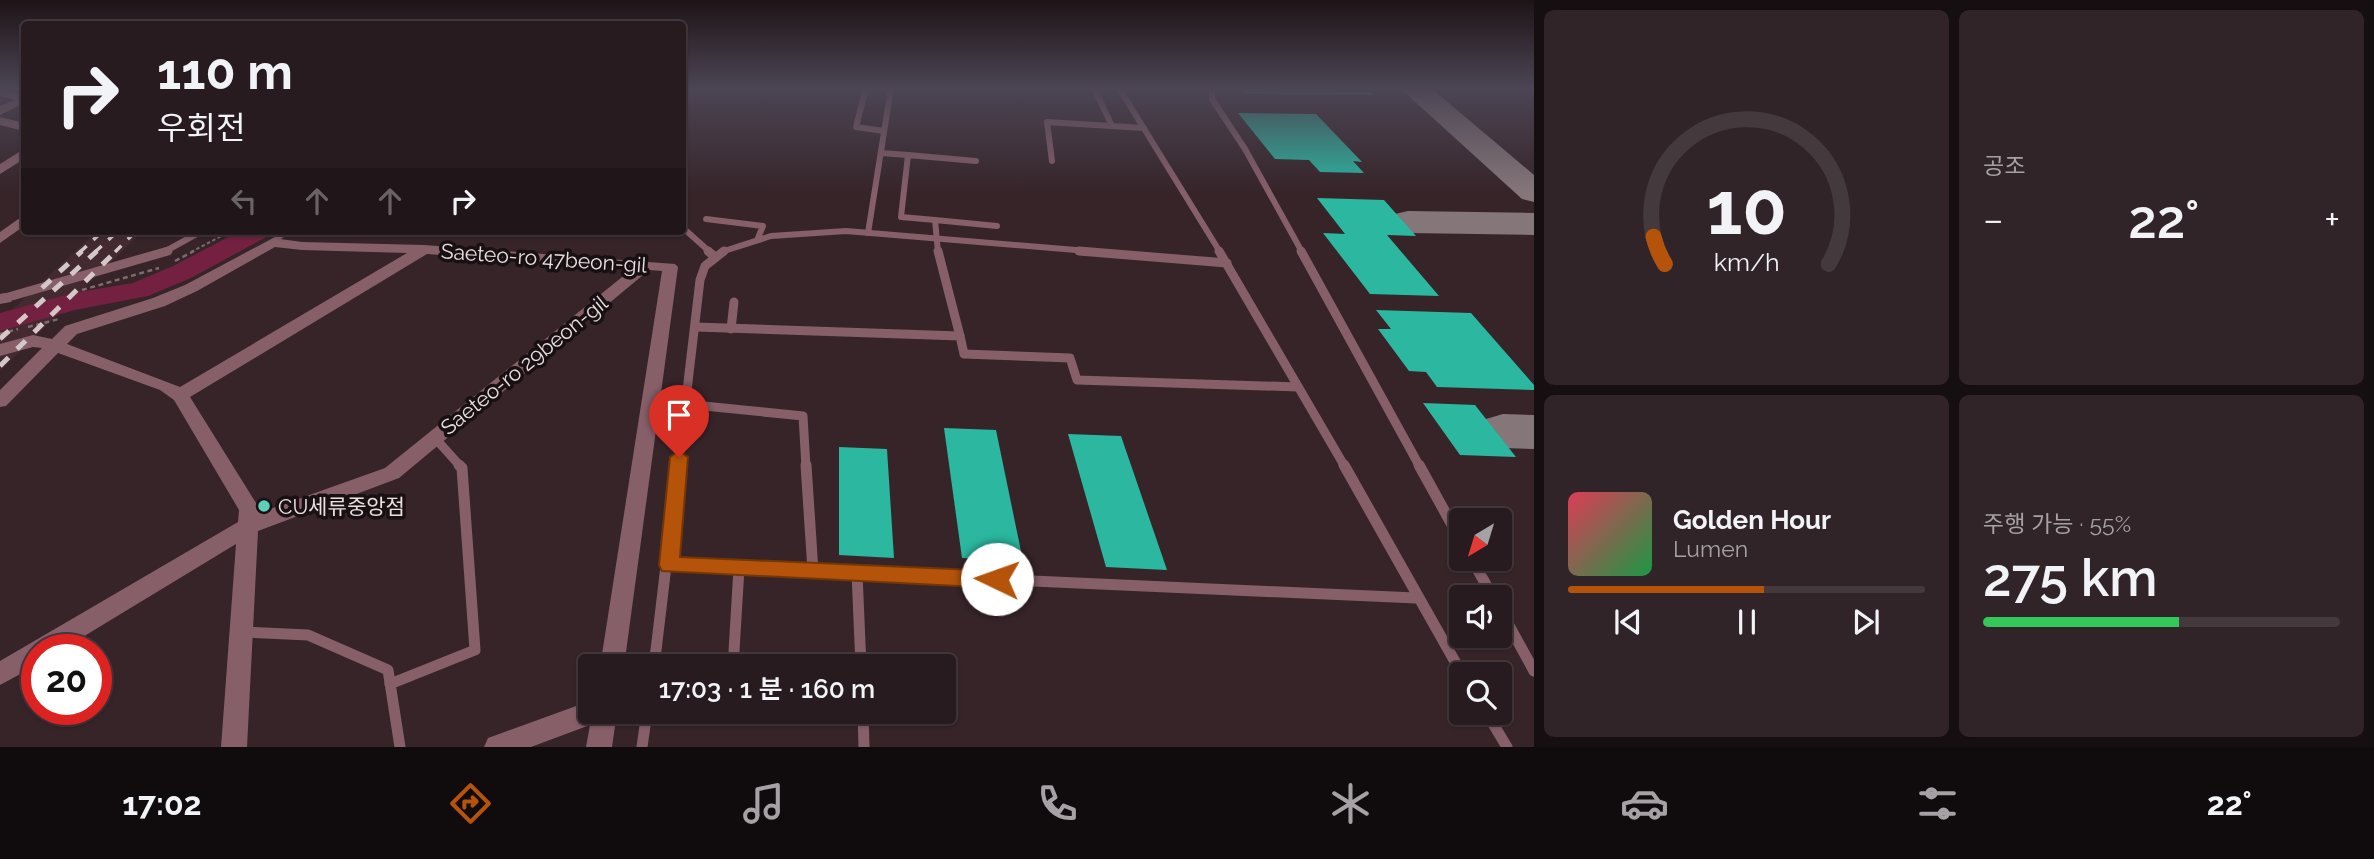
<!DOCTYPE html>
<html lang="ko">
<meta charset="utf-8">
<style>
body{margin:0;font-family:Raleway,"Noto Sans KR",sans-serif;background:#302428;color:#f1f3f6;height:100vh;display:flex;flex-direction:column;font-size:26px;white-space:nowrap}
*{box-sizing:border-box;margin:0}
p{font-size:23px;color:#a5a1a4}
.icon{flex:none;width:38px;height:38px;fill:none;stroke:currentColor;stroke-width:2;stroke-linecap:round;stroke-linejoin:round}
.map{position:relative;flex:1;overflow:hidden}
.panel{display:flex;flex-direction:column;gap:10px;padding:10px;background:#160f11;width:840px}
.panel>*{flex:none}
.top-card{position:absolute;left:21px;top:21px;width:665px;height:214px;border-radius:7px;box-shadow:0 2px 5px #0004,0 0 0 2px #44393d;background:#281b1f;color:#f1f3f6;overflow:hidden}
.needle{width:46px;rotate:218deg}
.fabs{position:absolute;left:1449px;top:508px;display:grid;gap:14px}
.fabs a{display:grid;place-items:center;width:63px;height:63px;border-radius:7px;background:#281b1f;box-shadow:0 2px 5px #0004,0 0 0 2px #44393d;font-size:35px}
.speed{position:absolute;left:21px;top:634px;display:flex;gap:14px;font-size:35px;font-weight:700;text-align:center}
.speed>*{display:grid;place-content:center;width:91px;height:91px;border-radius:50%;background:#281b1f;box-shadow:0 2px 5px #0004,0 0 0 2px #44393d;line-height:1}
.speed .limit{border:10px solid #d22;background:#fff;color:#111}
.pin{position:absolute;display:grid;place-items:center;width:60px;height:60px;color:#fff;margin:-72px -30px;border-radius:50% 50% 50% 0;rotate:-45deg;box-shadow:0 0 7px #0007}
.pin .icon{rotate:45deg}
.me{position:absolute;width:77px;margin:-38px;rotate:273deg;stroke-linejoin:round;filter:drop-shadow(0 0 5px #0008)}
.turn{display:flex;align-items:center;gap:24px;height:147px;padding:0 21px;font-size:32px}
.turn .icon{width:91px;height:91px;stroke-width:2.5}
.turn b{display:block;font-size:49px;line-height:60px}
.lanes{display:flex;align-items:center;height:66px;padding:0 21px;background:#0003;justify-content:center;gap:35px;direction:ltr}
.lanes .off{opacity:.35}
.big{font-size:52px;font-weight:600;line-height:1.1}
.panel .tile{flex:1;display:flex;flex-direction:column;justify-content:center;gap:10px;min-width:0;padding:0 24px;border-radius:10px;background:#302428}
.panel .dial{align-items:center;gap:0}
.dial svg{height:182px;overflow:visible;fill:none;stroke:#44393d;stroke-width:7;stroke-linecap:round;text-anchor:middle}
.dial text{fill:#f1f3f6;stroke:none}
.song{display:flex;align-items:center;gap:21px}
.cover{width:84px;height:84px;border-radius:10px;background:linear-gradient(135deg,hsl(350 70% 55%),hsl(140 70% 35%))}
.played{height:7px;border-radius:4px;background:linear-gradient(90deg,#b45309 55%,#44393d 55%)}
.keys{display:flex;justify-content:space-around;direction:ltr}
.heat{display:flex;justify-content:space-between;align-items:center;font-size:38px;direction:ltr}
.charge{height:10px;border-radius:5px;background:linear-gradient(90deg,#34c759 55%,#44393d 0)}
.panel .tiles{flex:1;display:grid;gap:10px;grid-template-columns:repeat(2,1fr)}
.trip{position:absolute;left:578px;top:654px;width:378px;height:70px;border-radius:7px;background:#281b1f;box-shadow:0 2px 5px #0004,0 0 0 2px #44393d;font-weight:600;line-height:70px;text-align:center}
.dock{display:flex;height:112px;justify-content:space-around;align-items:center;background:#100b0c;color:#a5a1a4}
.dock .icon{width:49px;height:49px}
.dock .on{color:#b45309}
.dock b{font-size:32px;color:#f1f3f6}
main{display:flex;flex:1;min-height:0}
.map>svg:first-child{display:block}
.built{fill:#432a31}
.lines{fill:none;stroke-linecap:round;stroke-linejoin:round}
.river{fill:#742141;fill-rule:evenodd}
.taxiway{fill:#85767a;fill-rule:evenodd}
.building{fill:#2bb7a0}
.path-far1{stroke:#7b6b6f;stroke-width:2;stroke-dasharray:3.5 2.5;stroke-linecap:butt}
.path{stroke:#7b6b6f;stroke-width:2.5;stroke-dasharray:5 3.5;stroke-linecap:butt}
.service-far2{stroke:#865f69;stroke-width:6}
.service-far1{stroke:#865f69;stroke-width:9}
.service{stroke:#865f69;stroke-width:11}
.minor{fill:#865f69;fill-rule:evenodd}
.tertiary{fill:#865f69;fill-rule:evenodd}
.rail-far1{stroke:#d4c7ca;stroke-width:3.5;stroke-dasharray:9 9;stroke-linecap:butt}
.rail{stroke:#d4c7ca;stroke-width:5;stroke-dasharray:12 12;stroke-linecap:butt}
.route{fill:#b45309;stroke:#753606;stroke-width:2}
.poi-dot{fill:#5eceb8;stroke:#181012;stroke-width:2.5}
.labels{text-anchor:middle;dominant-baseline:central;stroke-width:7;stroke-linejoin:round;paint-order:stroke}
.street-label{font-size:21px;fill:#ebdfe2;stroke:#181012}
.poi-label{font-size:21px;fill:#ebdfe2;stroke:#181012;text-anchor:start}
</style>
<main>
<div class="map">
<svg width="1534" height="747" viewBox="0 0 1534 747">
<rect width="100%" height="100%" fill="#362429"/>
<polygon class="built" points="97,231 143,231 0,371 0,321"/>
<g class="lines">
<polygon class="river" points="240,231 271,231 268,236 191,278 148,296 75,310 0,331 0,313 73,293 133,283 173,266"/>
<g class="taxiway">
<polygon points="1400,88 1431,88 1534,175 1534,202 1522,199"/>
<polygon points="1408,211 1534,213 1534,235 1408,233 1395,230 1390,222 1395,214"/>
<polygon points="1503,414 1534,415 1534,449 1503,448 1486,443 1480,431 1486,419"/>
</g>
</g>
<g class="building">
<polygon points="1241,88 1365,88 1373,95 1246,94"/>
<polygon points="1238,113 1316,114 1362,162 1353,161 1364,173 1320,172 1309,160 1275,159"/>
<polygon points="1317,198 1384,200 1416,236 1387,235 1439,296 1370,294 1323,233 1345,234"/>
<polygon points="1376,310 1471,313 1534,385 1534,390 1437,387 1426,372 1409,371 1378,329 1391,329"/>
<polygon points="1423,403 1475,405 1516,457 1460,455"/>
<polygon points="944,428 996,430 1023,561 962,558"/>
<polygon points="1068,434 1121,436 1167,570 1106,567"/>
<polygon points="839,447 887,449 894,558 839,555"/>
</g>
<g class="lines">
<polyline class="path-far1" points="191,252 231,231"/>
<g class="path">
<polyline points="175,261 194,251"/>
<polyline points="82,290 159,268"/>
<polyline points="28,327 59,319"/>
<polyline points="0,334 18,329"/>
</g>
<g class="service-far2">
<polyline points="866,88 856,127 884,131"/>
<polyline points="1094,88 1112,126"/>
<polyline points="1119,88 1220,252"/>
<polyline points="1212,88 1212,99 1245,149 1302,252"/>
<polyline points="881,153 908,155"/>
<polyline points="1052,161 1047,122 1144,128"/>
<polyline points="706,219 763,226 758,238"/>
<polyline points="935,220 901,217 908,155 976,161"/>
<polyline points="682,227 710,252"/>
<polyline points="868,233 891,88"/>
<polyline points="273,242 286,231"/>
<polyline points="164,252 202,231"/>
<polyline points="721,252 771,236 846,231 1100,252"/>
<polyline points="938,252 935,220 997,226"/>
</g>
<g class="service-far1">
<polyline points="708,251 715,257"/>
<polyline points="938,251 960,336"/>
<polyline points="1079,251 1227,263"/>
<polyline points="1219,251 1345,467"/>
<polyline points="1301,251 1420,467"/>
<polyline points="5,298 168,251"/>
<polyline points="695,327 960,336 964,354 1070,358 1077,380 1298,387"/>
<polyline points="731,329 734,302"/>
<polyline points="684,404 803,416 806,467"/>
<polyline points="435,438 461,467"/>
<polyline points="678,467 700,280 705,266 724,251"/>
</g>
<g class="service">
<polyline points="806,465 813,571"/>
<polyline points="1344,465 1462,674"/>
<polyline points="1419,465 1461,541"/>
<polyline points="1471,558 1493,597"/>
<polyline points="669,565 1416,598"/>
<polyline points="857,573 861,667"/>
<polyline points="1500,609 1534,671"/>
<polyline points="244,632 308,635 388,670 400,747"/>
<polyline points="734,651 739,568"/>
<polyline points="654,667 678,465"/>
<polyline points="390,684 475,650 462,468 459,465"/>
<polyline points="863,712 864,747"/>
<polyline points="1486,712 1507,747"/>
<polyline points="642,747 647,712"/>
</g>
<g class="minor">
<polygon points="0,89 24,96 24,102 0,96"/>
<polygon points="0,117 24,123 24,131 0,125"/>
<polygon points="24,149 24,159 0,174 0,164"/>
<polygon points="24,215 24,226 0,243 0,232"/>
<path d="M273,238L302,242L424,245L675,264L678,267L624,667H600L662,271L649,270L399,478L258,531L247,747H221L236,544L63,649H37V665L0,685V661L238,522L239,510L174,400L160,390L58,353L6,406L0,407V390L42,348L33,347L0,356V344L33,335L52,339L65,326L153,298L185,285ZM275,247L302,250L407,253L180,387L67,344L77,334L165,306L197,291ZM427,254L632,269L385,468L259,513L256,503L190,397Z"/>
<polygon points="5,293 13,298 11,302 0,304 0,294"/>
<polygon points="590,701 590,712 617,712 612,747 586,747 590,725 531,747 484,747 488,738"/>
</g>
<polygon class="tertiary" points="24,96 24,103 0,115 0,106"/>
<g class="rail-far1">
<polyline points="80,252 103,231"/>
<polyline points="95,252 118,231"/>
<polyline points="115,252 136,231"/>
</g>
<g class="rail">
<polyline points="42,288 82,251"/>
<polyline points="0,339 97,251"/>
<polyline points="0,366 116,251"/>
</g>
</g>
<linearGradient id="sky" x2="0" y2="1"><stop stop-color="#1e1417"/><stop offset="0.46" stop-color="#4c4554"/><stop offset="1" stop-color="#4c4554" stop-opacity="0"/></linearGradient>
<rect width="1534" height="193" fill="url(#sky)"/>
<polygon class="route" points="679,451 688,457 680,557 997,571 1004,573 1007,579 1004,586 997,588 662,571 659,565 670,457"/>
<circle class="poi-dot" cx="264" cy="506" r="7"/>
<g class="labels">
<g class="street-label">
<text transform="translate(544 258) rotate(4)">Saeteo-ro 47beon-gil</text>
<text transform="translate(524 365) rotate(-39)">Saeteo-ro 29beon-gil</text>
</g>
<g class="poi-label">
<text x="278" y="506">CU세류중앙점</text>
</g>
</g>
</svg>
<div class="fabs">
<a><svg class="needle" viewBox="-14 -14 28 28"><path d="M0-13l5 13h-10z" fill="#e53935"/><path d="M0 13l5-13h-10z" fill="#a5a1a4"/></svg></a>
<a><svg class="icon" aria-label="sound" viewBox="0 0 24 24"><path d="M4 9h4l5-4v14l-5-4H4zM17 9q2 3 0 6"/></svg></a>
<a><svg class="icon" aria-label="search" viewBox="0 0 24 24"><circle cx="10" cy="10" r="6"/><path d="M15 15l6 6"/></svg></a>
</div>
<div class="speed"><div class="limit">20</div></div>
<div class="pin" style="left:679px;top:457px;background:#d93025"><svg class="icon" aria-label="arrive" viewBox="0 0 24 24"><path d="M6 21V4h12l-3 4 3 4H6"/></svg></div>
<svg class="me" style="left:997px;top:579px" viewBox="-20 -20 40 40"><circle r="19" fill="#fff"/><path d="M0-13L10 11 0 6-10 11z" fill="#b45309"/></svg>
<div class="trip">17:03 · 1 분 · 160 m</div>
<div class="top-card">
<div class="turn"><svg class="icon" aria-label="right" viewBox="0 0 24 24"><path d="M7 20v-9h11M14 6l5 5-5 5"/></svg><div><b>110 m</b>우회전</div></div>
<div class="lanes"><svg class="icon off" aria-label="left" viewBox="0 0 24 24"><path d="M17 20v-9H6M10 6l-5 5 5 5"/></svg><svg class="icon off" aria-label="ahead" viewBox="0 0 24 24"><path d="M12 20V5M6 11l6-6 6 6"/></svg><svg class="icon off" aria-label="ahead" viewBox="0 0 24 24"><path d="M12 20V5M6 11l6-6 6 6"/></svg><svg class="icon" aria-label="right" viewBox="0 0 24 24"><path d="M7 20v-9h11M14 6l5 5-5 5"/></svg></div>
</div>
</div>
<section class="panel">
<div class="tiles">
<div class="tile dial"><svg viewBox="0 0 100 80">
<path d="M14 69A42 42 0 1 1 86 69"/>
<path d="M14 69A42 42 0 0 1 9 57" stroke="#b45309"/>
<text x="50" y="56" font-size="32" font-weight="700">10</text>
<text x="50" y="72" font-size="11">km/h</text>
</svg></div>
<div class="tile"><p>공조</p>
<div class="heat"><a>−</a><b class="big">22°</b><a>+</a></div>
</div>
<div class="tile">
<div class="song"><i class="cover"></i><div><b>Golden Hour</b><p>Lumen</p></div></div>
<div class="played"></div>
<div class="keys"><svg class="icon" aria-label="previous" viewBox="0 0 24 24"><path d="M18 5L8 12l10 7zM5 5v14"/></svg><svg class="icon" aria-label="pause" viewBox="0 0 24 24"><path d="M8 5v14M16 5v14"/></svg><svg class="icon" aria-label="next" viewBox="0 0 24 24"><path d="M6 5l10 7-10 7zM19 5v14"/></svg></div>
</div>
<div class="tile"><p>주행 가능 · 55%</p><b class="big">275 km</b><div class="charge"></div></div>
</div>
</section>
</main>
<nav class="dock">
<b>17:02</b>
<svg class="icon on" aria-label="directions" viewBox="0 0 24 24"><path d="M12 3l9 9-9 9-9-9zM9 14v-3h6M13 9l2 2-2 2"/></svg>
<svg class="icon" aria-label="music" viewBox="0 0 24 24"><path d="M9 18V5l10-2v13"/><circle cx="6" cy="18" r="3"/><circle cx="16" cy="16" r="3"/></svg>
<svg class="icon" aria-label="phone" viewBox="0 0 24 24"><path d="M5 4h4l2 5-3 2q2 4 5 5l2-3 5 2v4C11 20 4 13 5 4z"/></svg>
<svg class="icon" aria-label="climate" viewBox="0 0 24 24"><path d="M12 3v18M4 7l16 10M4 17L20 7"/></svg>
<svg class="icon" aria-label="car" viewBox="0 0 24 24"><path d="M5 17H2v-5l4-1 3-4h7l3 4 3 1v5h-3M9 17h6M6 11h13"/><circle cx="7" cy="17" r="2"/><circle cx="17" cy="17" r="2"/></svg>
<svg class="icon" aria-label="filters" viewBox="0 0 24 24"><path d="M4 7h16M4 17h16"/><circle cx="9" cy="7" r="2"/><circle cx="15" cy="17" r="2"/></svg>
<b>22°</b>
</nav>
